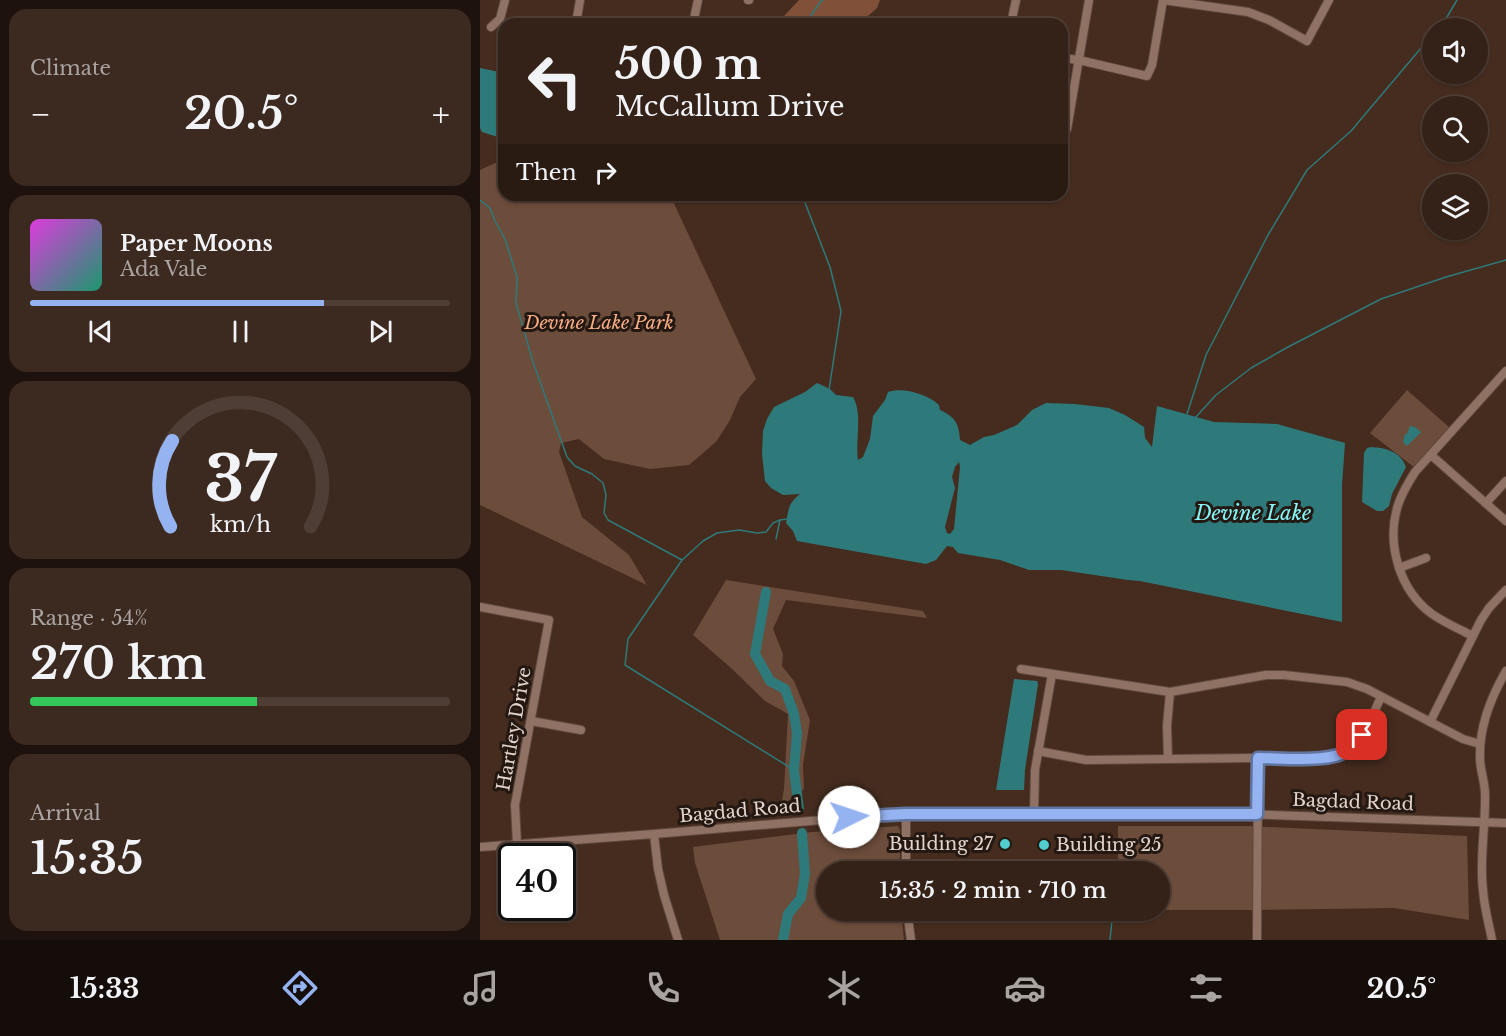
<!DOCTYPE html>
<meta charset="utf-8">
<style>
body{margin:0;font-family:"Libre Baskerville",serif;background:#3c2920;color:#f1f3f6;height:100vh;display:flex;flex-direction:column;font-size:22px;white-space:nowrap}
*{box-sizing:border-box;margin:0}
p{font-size:20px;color:#a9a3a1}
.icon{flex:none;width:33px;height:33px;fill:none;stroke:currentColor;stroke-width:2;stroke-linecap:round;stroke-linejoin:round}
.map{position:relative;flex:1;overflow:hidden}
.drawer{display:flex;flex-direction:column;gap:9px;padding:9px;background:#1d120d;width:480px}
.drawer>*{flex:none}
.banner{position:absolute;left:18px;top:18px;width:570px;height:183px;border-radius:18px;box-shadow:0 2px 4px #0004,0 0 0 2px #4e3e36;background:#342117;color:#f1f3f6;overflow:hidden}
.buttons{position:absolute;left:942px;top:18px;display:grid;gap:12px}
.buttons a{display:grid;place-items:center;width:66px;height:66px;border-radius:50%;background:#342117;box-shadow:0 2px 4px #0004,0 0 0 2px #4e3e36;font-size:30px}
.speed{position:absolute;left:18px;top:843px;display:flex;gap:12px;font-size:30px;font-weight:700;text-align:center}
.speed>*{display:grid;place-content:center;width:78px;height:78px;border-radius:50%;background:#342117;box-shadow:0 2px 4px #0004,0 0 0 2px #4e3e36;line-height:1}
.speed .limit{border:3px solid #111;border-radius:9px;background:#fff;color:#111}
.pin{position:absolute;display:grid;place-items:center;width:51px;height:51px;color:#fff;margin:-26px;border-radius:12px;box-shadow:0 3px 9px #0006}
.me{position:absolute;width:66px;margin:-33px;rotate:86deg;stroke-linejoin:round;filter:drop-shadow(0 0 4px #0008)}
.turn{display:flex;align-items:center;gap:21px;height:126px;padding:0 18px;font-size:27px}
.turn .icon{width:78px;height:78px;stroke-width:2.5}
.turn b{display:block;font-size:42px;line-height:51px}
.then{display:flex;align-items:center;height:57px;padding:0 18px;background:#0003;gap:12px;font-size:22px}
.big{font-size:45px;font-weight:600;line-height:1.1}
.drawer .card{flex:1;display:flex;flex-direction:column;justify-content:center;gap:9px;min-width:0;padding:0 21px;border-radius:18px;background:#3c2920}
.drawer .dial{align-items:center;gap:0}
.dial svg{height:156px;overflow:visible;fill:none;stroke:#4e3e36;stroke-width:7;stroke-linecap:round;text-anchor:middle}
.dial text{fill:#f1f3f6;stroke:none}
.song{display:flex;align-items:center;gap:18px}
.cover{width:72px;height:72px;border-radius:9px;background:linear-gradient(135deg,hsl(300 70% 55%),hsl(160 70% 35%))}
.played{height:6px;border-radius:3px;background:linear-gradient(90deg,#95b2f1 70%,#4e3e36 70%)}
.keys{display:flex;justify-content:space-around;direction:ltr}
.heat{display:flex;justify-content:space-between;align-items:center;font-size:33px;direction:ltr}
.charge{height:9px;border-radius:4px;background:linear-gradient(90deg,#34c759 54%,#4e3e36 0)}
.trip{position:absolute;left:336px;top:861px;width:354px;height:60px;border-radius:30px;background:#342117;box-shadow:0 2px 4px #0004,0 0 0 2px #4e3e36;font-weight:600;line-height:60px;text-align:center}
.dock{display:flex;height:96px;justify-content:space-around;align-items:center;background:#150d09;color:#a9a3a1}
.dock .icon{width:42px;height:42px}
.dock .active{color:#95b2f1}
.dock b{font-size:27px;color:#f1f3f6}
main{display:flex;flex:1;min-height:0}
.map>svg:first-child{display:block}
.green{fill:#6c4c3b}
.forest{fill:#805138}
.water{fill:#2e7a7a;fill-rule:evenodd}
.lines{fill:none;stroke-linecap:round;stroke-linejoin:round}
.stream{stroke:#2e7a7a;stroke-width:1.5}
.river{stroke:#2e7a7a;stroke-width:10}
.minor-casing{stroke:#5e493e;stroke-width:10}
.minor{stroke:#8f7263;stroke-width:8}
.route-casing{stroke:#61749d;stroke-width:15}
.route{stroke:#95b2f1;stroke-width:10}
.poi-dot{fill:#52cdce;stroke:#231812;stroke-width:2}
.labels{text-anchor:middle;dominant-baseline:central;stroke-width:6;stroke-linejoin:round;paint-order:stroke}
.park-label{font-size:18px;font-style:italic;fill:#f9ad85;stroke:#231812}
.street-label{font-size:18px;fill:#e3d3ca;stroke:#231812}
.poi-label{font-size:18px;fill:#e3d3ca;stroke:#231812;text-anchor:end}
.water-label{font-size:20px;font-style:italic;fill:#85f6f7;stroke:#231812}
</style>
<main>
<section class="drawer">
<div class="card"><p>Climate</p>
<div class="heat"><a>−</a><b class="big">20.5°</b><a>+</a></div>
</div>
<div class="card">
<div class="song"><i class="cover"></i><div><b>Paper Moons</b><p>Ada Vale</p></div></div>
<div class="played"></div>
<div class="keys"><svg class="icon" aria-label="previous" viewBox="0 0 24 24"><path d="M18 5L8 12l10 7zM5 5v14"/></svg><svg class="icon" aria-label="pause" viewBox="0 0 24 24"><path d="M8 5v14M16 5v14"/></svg><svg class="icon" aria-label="next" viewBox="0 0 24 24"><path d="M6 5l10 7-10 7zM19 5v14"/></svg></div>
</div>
<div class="card dial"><svg viewBox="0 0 100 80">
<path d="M14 69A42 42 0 1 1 86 69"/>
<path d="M14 69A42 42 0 0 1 15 25" stroke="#95b2f1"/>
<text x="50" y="56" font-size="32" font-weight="700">37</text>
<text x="50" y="72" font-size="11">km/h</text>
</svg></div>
<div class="card"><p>Range · 54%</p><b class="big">270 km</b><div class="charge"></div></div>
<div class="card"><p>Arrival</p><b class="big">15:35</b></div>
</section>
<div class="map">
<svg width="1026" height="940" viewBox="0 0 1026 940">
<rect width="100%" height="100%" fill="#452c1f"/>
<g class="green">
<polygon points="24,159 24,195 190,195 276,379 260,397 250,420 236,442 209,465 170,469 124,459 99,439 81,443 79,452 102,517 149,555 167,585 0,505 0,170"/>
<polygon points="927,390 970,428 935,468 890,433"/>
<polygon points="246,580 443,611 447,618 306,600 293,629 303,654 302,666 314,681 330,720 323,765 324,789 301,806 304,789 308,714 285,701 251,668 213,635"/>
<polygon points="418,826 420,830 420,871 346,872 346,910 421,911 424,940 240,940 215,863 213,847 332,832"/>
<polygon points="638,826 767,826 987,836 989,920 914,908 772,910 680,910 680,872 638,871"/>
</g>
<polygon class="forest" points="319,0 400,0 397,8 379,24 301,24 304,16"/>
<g class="water">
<polygon points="0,68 24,73 24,139 2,132 0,128"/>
<path d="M337,383L350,389L356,395L373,397C383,414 375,441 378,460L383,457L390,439L393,416L405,400L408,392C423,387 447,394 459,405L460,410C475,417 479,423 480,440L490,445L504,437L514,435L537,425L552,410L566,403L595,404L629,408L645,415L664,427L665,438L672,447L677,406L734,422L797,424L865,443L862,485V622L660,581L648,580L581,570H549L520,560L478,553L473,547L467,546L456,560L446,564L317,541L313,531L306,523C309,508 308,504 320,494L303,495L291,488L285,481L282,454L283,431L287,419L294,407L325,392ZM479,462L480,467L474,529L470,534L467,533L465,527L475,488L472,477L475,467Z"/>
<polygon points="930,426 935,427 941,432 927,446 923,442 925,434 927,434"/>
<path d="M891,447C906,448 920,451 926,467L912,494L909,506L903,511H897L882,502L884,453L887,448Z"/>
<polygon points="534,679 557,681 558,684 545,770 544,790 516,790"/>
</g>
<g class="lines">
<g class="stream">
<polyline points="964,22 977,0"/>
<polyline points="325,24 341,1 343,0"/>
<polyline points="958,28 961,25"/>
<polyline points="322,195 350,267 361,311 349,390"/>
<polyline points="0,200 10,208 15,221 25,239 37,277 36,303 53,362 87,457 95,466 112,474 123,483 126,495 124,513 128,520 202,560"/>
<polyline points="707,414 726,355 788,235 827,170 871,131 952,35"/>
<polyline points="715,418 736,395 771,368 808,347 901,299 966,277 1026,260"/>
<polyline points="300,520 293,523 286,532 277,533 259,530 237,533 223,541 202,560 148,639 145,665 314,770"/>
<polyline points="296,539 300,520 307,519"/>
<polyline points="630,940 633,910"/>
</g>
<g class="river">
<polyline points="286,592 275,654 290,681 305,689 314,714 317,733 314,770 319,810"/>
<polyline points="303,940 308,914 321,898 325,874 322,833"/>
</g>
<defs>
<g id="minor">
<polyline points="268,0 269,0"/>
<polyline points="683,0 768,12 789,20 827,41 849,0"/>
<polyline points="96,24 100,0"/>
<polyline points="213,24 218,0"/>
<polyline points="531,24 536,0"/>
<polyline points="11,27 20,19 25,0"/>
<polyline points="582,58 599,60 667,76 672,65 683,0"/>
<polyline points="582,134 587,129 609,0"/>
<polyline points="951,455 1026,521"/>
<polyline points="1006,503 1026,481"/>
<polyline points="919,568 946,558"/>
<polyline points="0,607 69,620 35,805 37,844"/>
<path d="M993,636C979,629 965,623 952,614C919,590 906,543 918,505C922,493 928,483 935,472L1026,371"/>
<polyline points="541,669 690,692 786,675 804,675 867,682 887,689 983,739 1000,744"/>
<polyline points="51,721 101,730"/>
<polyline points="950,722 1001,620 1009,608 1026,590"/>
<path d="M558,751L606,760L846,757C880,751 888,725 901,697"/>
<polyline points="688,758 687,726 690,692"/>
<polyline points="426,815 426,872"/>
<polyline points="554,815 555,770 572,674"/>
<polyline points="174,834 178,869 184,895 198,940"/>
<polyline points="0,847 174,834 402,815 732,813 1026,823"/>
<polyline points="427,910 431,940"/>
<polyline points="777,940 778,758"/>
<path d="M1012,940C1009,924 1004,907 1003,890C999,858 1006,826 1005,794C1005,782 1000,770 1000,758C999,728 1011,697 1026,671"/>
</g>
</defs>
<use href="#minor" class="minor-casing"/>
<use href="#minor" class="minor"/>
</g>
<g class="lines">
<defs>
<path id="route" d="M369,817L426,814H777L778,758C800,758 841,762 861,754C870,750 877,742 882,735"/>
</defs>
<use href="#route" class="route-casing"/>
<use href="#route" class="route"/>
</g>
<g class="poi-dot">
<circle cx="525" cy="844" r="6"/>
<circle cx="564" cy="845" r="6"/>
</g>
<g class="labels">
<g class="park-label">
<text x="119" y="323">Devine Lake Park</text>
</g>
<g class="street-label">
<text transform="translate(34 729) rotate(-80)">Hartley Drive</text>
<text transform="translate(873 802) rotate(2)">Bagdad Road</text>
<text transform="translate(260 811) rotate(-5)">Bagdad Road</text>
</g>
<g class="poi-label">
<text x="513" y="844">Building 27</text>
<text x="576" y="845" text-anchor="start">Building 25</text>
</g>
<g class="water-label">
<text x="773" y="513">Devine Lake</text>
</g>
</g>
</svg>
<div class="buttons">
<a><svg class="icon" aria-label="sound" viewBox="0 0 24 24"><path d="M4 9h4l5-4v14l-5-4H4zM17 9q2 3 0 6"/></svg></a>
<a><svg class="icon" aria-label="search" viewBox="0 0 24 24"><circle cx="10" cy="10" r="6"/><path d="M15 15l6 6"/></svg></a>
<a><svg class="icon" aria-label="layers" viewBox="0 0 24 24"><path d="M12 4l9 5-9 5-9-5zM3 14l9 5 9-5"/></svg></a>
</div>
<div class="speed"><div class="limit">40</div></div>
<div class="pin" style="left:882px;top:735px;background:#d93025"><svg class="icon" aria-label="arrive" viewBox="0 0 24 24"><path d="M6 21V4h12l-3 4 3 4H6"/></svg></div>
<svg class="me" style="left:369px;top:817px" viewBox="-20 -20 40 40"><circle r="19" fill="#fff"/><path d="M0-13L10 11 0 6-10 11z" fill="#95b2f1"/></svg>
<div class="trip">15:35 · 2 min · 710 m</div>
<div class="banner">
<div class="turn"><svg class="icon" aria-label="left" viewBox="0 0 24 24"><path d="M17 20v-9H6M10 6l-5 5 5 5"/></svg><div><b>500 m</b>McCallum Drive</div></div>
<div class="then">Then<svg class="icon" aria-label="right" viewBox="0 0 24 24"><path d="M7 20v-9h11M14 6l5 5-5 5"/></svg></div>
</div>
</div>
</main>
<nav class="dock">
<b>15:33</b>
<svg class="icon active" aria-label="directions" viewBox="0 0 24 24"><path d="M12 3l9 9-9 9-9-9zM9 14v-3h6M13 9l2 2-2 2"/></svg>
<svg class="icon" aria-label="music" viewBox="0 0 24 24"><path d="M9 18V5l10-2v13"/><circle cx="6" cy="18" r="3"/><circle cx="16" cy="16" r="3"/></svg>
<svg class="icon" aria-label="phone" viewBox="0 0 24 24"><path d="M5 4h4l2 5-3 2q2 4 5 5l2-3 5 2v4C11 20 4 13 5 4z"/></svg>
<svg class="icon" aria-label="climate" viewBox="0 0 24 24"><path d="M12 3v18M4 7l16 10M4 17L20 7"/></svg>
<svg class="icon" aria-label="car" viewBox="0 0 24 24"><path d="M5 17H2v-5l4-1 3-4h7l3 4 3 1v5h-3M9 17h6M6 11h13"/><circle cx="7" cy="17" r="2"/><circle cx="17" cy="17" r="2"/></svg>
<svg class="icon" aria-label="filters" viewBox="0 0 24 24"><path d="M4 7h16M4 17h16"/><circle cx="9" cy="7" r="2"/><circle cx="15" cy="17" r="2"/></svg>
<b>20.5°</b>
</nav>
